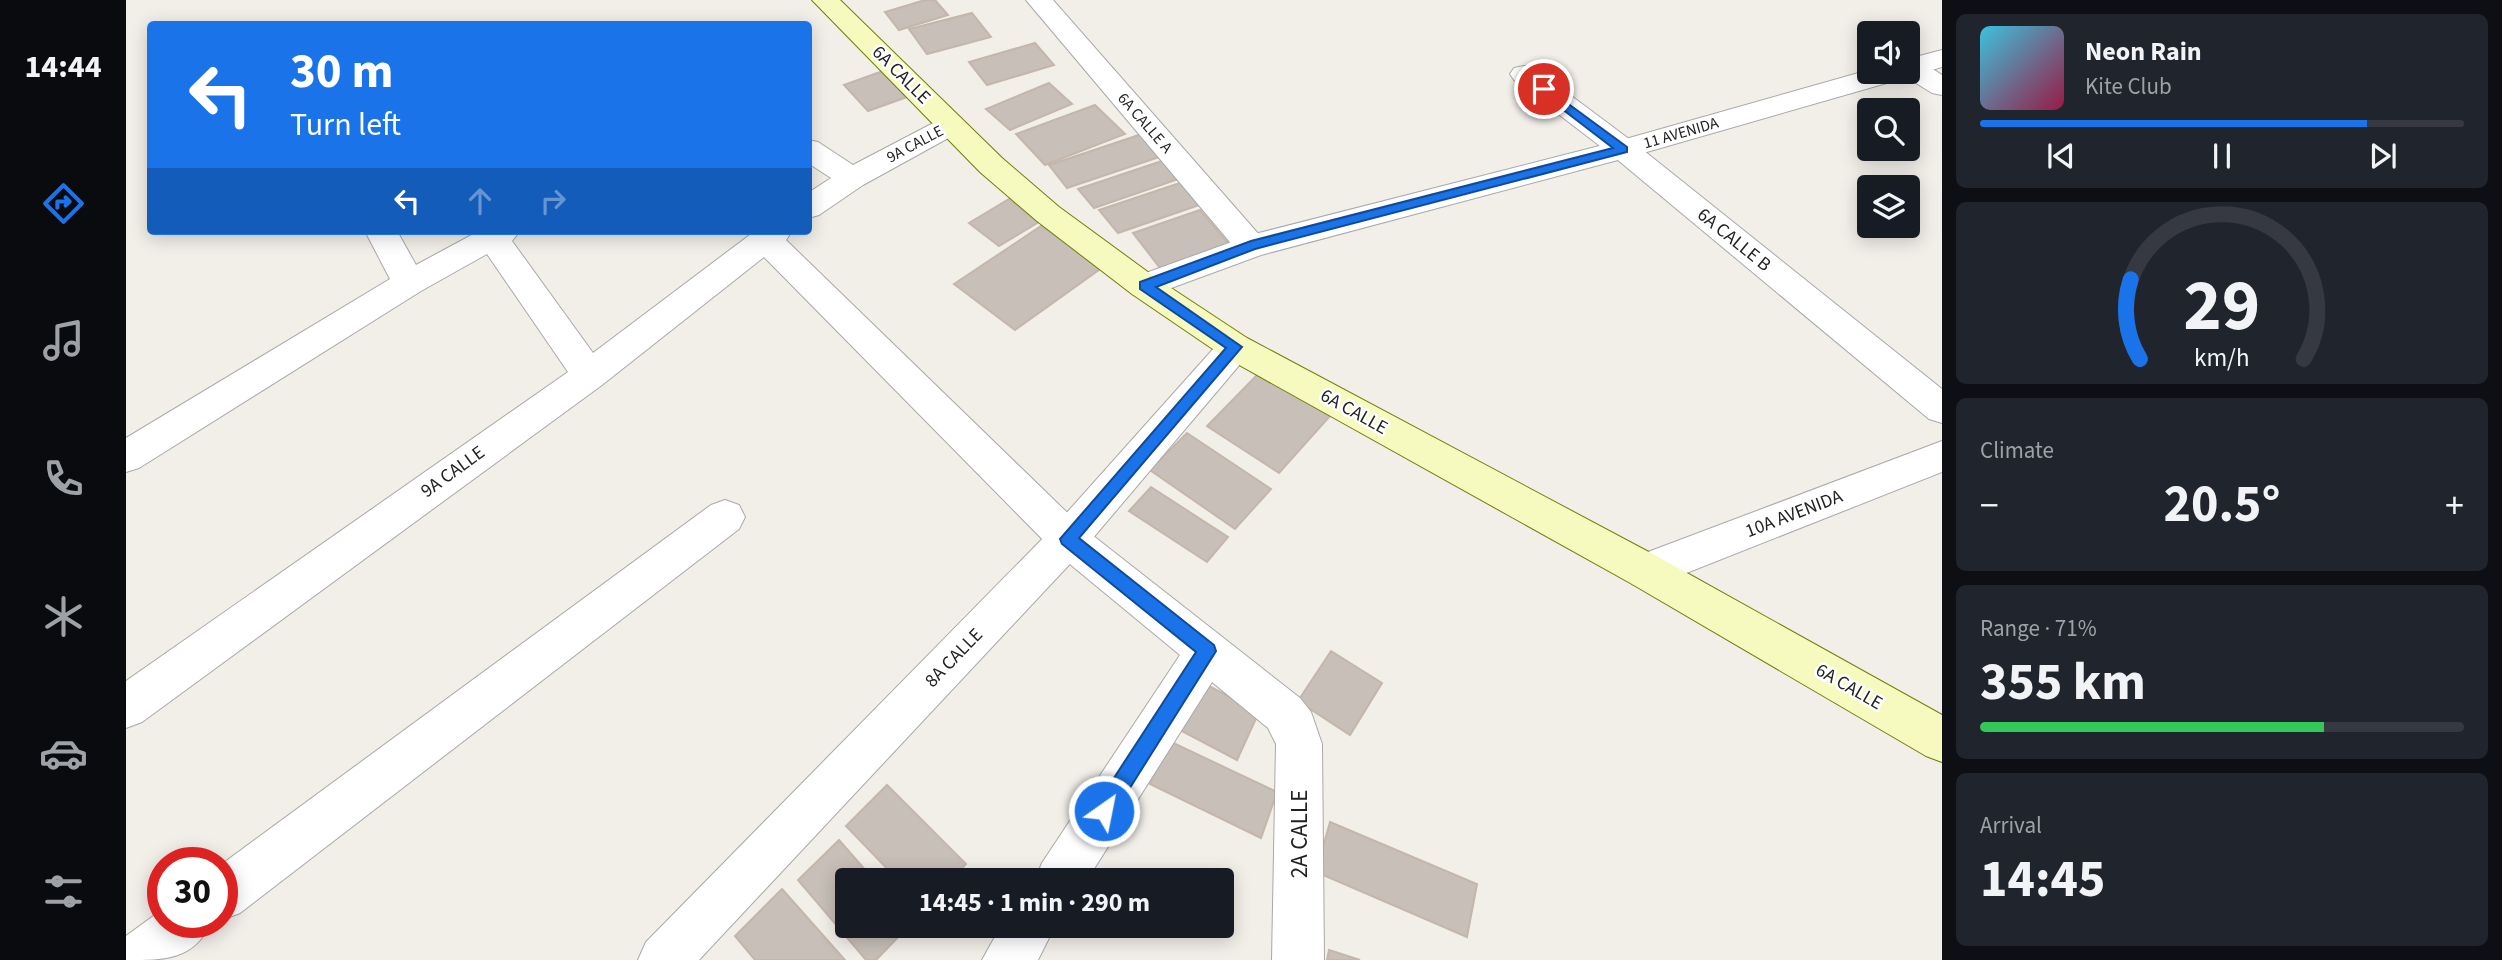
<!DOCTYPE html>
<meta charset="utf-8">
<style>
body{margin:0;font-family:"Source Sans 3",sans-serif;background:#20242c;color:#f1f3f6;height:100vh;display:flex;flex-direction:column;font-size:26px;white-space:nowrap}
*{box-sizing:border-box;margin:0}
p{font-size:23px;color:#9ea1a6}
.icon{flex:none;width:38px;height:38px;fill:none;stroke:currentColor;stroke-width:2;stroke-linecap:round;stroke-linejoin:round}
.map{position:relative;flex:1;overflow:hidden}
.panel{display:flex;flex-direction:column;gap:14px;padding:14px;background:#0d0f14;width:560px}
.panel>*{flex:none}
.banner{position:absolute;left:21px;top:21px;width:665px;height:214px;border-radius:7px;box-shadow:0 4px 18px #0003;background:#1a73e8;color:#fff;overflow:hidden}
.buttons{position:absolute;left:1731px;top:21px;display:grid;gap:14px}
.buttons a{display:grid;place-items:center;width:63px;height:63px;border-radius:7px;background:#171b24;box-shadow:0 4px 18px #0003;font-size:35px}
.speed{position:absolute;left:21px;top:847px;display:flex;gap:14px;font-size:35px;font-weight:700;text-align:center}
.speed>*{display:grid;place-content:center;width:91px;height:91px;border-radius:50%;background:#171b24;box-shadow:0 4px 18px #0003;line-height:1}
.speed .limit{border:10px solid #d22;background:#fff;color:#111}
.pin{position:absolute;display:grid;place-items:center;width:60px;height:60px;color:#fff;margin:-30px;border:4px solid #fff;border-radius:50%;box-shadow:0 2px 7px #0007}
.me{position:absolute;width:77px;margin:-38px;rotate:33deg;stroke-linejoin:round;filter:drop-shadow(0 0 5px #0008)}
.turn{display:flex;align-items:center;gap:24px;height:147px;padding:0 28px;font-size:32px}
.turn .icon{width:91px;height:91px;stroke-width:2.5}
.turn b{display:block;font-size:49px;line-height:60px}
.lanes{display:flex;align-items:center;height:66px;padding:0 28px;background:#0003;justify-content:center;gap:35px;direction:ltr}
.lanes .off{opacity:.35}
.big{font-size:52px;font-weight:700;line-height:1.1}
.panel .tile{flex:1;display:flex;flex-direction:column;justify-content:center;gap:10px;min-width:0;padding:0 24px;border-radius:10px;background:#20242c}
.panel .dial{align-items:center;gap:0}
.dial svg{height:182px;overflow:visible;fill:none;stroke:#363941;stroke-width:7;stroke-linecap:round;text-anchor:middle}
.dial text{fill:#f1f3f6;stroke:none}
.song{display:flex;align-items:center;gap:21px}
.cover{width:84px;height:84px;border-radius:10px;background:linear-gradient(135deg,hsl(190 70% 55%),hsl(340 70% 35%))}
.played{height:7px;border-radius:4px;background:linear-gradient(90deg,#1a73e8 80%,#363941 80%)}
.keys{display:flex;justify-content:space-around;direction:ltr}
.heat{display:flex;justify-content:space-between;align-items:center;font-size:38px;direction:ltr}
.charge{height:10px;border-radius:5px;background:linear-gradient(90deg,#34c759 71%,#363941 0)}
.trip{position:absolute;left:709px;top:868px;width:399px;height:70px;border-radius:7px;background:#171b24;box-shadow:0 4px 18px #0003;font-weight:700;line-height:70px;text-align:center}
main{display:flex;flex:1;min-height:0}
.tabs{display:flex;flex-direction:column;width:126px;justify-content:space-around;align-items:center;background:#090b0e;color:#9ea1a6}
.tabs .icon{width:49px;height:49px}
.tabs .active{color:#1a73e8}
.tabs b{font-size:32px;color:#f1f3f6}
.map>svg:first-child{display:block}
.building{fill:#c7bfb8;stroke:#c4b6ab;stroke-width:2}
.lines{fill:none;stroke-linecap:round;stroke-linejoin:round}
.minor-casing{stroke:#a9a9a9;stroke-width:2}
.tertiary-casing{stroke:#a9a9a9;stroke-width:2}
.secondary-casing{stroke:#707d05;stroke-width:2}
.minor{fill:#fff;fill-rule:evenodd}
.tertiary{fill:#fff;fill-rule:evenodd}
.secondary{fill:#f7fabf;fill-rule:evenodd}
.route{fill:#1a73e8;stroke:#114b97;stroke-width:2}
.labels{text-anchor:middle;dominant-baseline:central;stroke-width:5;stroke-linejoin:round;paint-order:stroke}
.far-street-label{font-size:16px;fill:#222;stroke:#fff}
.street-label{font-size:19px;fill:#222;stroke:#fff}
.near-street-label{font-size:23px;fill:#222;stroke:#fff}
</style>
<main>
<nav class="tabs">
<b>14:44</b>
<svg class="icon active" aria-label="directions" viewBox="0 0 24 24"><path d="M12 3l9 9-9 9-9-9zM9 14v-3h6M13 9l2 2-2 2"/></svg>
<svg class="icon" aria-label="music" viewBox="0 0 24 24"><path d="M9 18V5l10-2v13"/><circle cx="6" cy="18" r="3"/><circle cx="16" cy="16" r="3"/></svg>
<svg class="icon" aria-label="phone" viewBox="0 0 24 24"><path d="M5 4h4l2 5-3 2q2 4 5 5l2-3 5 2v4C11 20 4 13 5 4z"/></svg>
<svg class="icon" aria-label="climate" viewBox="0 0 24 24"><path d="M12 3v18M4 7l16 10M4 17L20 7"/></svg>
<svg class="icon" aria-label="car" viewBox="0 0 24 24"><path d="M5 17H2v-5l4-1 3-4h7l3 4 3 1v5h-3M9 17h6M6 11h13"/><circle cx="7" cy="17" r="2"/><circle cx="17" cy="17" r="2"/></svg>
<svg class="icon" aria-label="filters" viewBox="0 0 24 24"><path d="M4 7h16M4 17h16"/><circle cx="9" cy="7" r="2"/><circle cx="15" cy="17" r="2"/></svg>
</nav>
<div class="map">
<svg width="1816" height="960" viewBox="0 0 1816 960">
<rect width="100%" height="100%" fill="#f2efe9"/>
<g class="building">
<polygon points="799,0 809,0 822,15 773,30 759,12"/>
<polygon points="846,13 865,37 801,54 783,29"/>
<polygon points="909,43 928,65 861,85 843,62"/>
<polygon points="757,71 781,97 742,111 718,85"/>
<polygon points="923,83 946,104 884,130 860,109"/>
<polygon points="969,105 999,134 919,165 890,134"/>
<polygon points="1022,132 1042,154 941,188 923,165"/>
<polygon points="1042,159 1058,177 968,208 952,189"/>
<polygon points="1060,181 1079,203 992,233 973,210"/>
<polygon points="883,199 913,222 873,246 843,223"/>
<polygon points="1074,210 1103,244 1034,268 1007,233"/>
<polygon points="915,226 977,267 889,330 828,284"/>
<polygon points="1133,373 1204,416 1153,473 1081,426"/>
<polygon points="1061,433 1145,489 1109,529 1024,470"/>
<polygon points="1025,487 1102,537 1081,562 1003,511"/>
<polygon points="1205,651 1256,683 1224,735 1172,701"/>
<polygon points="1077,683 1133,712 1111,760 1054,730"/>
<polygon points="1043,741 1151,792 1135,838 1024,784"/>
<polygon points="761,785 840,864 825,880 772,880 720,826"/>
<polygon points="1204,822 1351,884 1341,937 1190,872"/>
<polygon points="713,840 748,880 721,880 721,926 783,926 750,960 740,960 672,880"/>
<polygon points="656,889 719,960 629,960 609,936"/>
<polygon points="1203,950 1234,960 1201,960"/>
</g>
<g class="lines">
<defs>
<g id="minor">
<polygon points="900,0 927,0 1136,238 1141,246 1136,254 1125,257 1114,254"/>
<polygon points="1782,59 1794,61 1816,75 1816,95 1806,93 1774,73 1782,72"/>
<polygon points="1398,66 1408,68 1507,142 1816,389 1816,423 1803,419 1487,156 1388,80 1384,74 1388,68"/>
<polygon points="825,116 835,119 840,125 835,131 737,185 693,215 682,218 682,193 705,178 682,163 682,140 692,142 727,165 815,119"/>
<polygon points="239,231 271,231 290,265 353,231 394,231 386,241 467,353 629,231 666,231 660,240 956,527 1174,698 1185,712 1196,744 1198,960 1146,960 1150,744 1142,728 1086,682 961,880 909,880 916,863 1054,655 928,551 638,257 476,385 16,722 0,728 0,681 442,372 361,254 295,291 13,468 0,472 0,438 264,279"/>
<polygon points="1816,441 1816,472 1520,589 1506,584 1500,571 1506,558"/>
<polygon points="599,500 613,505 619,517 613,529 114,913 96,920 96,864 585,505"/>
<path d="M37,909V922H86C67,960 41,960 0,960V936Z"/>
<polygon points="875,926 929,926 912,960 856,960"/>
</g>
<g id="tertiary">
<polygon points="1816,50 1816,67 1792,74 1507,156 1135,255 1018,298 1006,294 1001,286 1006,278 1125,235 1489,142 1743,70 1782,72 1782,59"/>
<polygon points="1109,334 1121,338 1126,347 1121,356 956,551 573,960 512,960 520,942 928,527 1097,338"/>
</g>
<polygon id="secondary" points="686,0 714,0 876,158 933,207 1030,278 1121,338 1534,558 1816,715 1816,762 1800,756 1506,584 1097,356 1006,294 911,221 854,172"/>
</defs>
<use href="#minor" class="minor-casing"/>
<use href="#tertiary" class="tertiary-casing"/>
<use href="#secondary" class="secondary-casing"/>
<use href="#minor" class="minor"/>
<use href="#tertiary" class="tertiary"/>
<use href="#secondary" class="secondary"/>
</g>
<polygon class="route" points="1418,86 1501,147 1501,152 1129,249 1030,287 1116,347 953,538 1088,645 1090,651 985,818 978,821 971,818 968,811 971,804 1070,652 936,544 934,539 1100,348 1014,289 1014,282 1125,241 1487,148 1414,92 1412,89"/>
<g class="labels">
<g class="far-street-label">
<text transform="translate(1019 123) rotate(49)">6A CALLE A</text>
<text transform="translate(1555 133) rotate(-16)">11 AVENIDA</text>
<text transform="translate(789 144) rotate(-28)">9A CALLE</text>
</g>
<g class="street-label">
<text transform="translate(775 75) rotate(45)">6A CALLE</text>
<text transform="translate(1608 240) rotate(39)">6A CALLE B</text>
<text transform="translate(1228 412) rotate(29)">6A CALLE</text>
<text transform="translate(327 472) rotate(-36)">9A CALLE</text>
<text transform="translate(1668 514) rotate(-21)">10A AVENIDA</text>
<text transform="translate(828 658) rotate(-46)">8A CALLE</text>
<text transform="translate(1723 687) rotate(30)">6A CALLE</text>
</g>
<g class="near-street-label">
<text transform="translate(1173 834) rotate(-90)">2A CALLE</text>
</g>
</g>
</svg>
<div class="buttons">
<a><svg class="icon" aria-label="sound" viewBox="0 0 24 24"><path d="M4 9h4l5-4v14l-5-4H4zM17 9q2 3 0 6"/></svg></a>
<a><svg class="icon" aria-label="search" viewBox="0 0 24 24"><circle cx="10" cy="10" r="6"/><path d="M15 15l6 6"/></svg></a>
<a><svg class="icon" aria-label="layers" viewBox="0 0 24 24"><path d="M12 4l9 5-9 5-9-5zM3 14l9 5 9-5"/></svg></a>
</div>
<div class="speed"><div class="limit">30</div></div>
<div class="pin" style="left:1418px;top:89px;background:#d93025"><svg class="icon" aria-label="arrive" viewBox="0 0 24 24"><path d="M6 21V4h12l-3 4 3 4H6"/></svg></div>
<svg class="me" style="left:978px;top:811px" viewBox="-20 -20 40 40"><circle r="17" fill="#1a73e8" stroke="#fff" stroke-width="3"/><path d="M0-11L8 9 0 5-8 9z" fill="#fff"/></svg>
<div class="trip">14:45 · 1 min · 290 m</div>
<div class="banner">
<div class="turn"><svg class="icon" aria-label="left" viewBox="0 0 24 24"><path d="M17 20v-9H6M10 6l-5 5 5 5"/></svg><div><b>30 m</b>Turn left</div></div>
<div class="lanes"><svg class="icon" aria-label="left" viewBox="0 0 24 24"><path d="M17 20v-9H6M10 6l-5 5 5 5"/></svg><svg class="icon off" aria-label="ahead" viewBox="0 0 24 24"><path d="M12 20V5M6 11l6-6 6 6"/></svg><svg class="icon off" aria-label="right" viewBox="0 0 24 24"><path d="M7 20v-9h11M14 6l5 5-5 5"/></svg></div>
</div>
</div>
<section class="panel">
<div class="tile">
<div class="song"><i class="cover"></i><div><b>Neon Rain</b><p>Kite Club</p></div></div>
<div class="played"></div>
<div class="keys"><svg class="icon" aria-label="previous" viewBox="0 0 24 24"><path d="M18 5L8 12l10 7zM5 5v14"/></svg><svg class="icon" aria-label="pause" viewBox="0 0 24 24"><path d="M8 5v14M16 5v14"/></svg><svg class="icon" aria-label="next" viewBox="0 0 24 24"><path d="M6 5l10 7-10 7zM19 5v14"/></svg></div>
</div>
<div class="tile dial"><svg viewBox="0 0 100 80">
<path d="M14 69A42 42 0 1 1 86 69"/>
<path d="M14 69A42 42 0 0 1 10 34" stroke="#1a73e8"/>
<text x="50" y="56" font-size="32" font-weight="700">29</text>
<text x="50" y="72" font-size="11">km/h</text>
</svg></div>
<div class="tile"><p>Climate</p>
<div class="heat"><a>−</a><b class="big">20.5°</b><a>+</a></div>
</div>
<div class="tile"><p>Range · 71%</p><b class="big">355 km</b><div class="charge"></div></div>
<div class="tile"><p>Arrival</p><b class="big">14:45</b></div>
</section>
</main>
